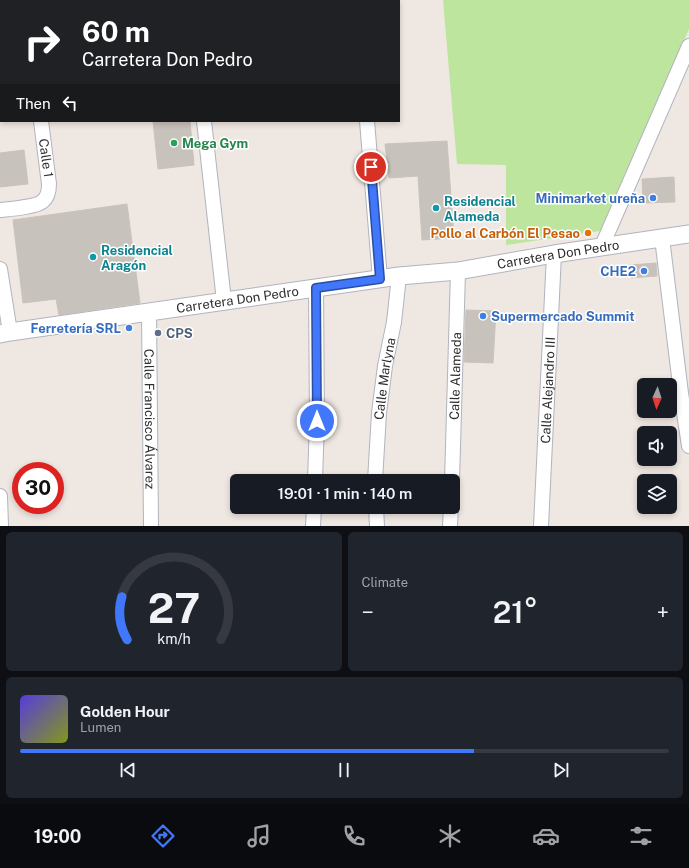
<!DOCTYPE html>
<meta charset="utf-8">
<style>
body{margin:0;font-family:"Public Sans",sans-serif;background:#20242c;color:#f1f3f6;height:100vh;display:flex;flex-direction:column;font-size:15px;white-space:nowrap}
*{box-sizing:border-box;margin:0}
p{font-size:13px;color:#9ea1a6}
.icon{flex:none;width:22px;height:22px;fill:none;stroke:currentColor;stroke-width:2;stroke-linecap:round;stroke-linejoin:round}
.map{position:relative;height:526px;overflow:hidden}
.sheet{display:flex;flex-direction:column;gap:6px;padding:6px;background:#0d0f14;flex:1}
.sheet>*{flex:none}
.guide{position:absolute;left:0px;top:0px;width:400px;height:122px;box-shadow:0 2px 6px #0003;background:#202124;color:#fff;overflow:hidden}
.needle{width:26px;rotate:183deg}
.tools{position:absolute;left:637px;top:378px;display:grid;gap:8px}
.tools a{display:grid;place-items:center;width:40px;height:40px;border-radius:6px;background:#171b24;box-shadow:0 2px 6px #0003;font-size:20px}
.speed{position:absolute;left:12px;top:462px;display:flex;gap:8px;font-size:20px;font-weight:700;text-align:center}
.speed>*{display:grid;place-content:center;width:52px;height:52px;border-radius:50%;background:#171b24;box-shadow:0 2px 6px #0003;line-height:1}
.speed .limit{border:6px solid #d22;background:#fff;color:#111}
.pin{position:absolute;display:grid;place-items:center;width:34px;height:34px;color:#fff;margin:-17px;border:2px solid #fff;border-radius:50%;box-shadow:0 1px 4px #0007}
.me{position:absolute;width:44px;margin:-22px;rotate:0deg;stroke-linejoin:round;filter:drop-shadow(0 0 3px #0008)}
.turn{display:flex;align-items:center;gap:14px;height:84px;padding:0 16px;font-size:18px}
.turn .icon{width:52px;height:52px;stroke-width:2.5}
.turn b{display:block;font-size:28px;line-height:34px}
.then{display:flex;align-items:center;height:38px;padding:0 16px;background:#0003;gap:8px;font-size:15px}
.big{font-size:30px;font-weight:600;line-height:1.1}
.sheet .widget{flex:1;display:flex;flex-direction:column;justify-content:center;gap:6px;min-width:0;padding:0 14px;border-radius:6px;background:#20242c}
.sheet .dial{align-items:center;gap:0}
.dial svg{height:104px;overflow:visible;fill:none;stroke:#363941;stroke-width:7;stroke-linecap:round;text-anchor:middle}
.dial text{fill:#f1f3f6;stroke:none}
.song{display:flex;align-items:center;gap:12px}
.cover{width:48px;height:48px;border-radius:6px;background:linear-gradient(135deg,hsl(250 70% 55%),hsl(70 70% 35%))}
.played{height:4px;border-radius:2px;background:linear-gradient(90deg,#4178fb 70%,#363941 70%)}
.keys{display:flex;justify-content:space-around;direction:ltr}
.heat{display:flex;justify-content:space-between;align-items:center;font-size:22px;direction:ltr}
.sheet .tiles{flex:1;display:grid;gap:6px;grid-template-columns:1fr 1fr}
.widget:last-child{grid-column:span 2}
.trip{position:absolute;left:230px;top:474px;width:230px;height:40px;border-radius:6px;background:#171b24;box-shadow:0 2px 6px #0003;font-weight:600;line-height:40px;text-align:center}
.tab-bar{display:flex;height:64px;justify-content:space-around;align-items:center;background:#090b0e;color:#9ea1a6}
.tab-bar .icon{width:28px;height:28px}
.tab-bar .on{color:#4178fb}
.tab-bar b{font-size:18px;color:#f1f3f6}
.map>svg:first-child{display:block}
.green{fill:#bde59d}
.building{fill:#c8c2bc;stroke:#cbc3ba}
.lines{fill:none;stroke-linecap:round;stroke-linejoin:round}
.minor-casing{stroke:#b1b4be;stroke-width:16}
.tertiary-casing{stroke:#b1b4be;stroke-width:19}
.minor{stroke:#fff;stroke-width:14}
.tertiary{stroke:#fff;stroke-width:17}
.route-casing{stroke:#2a4ea3;stroke-width:10}
.route{stroke:#4178fb;stroke-width:7}
.leisure-dot{fill:#2e9e5b;stroke:#fff;stroke-width:1.5}
.shop-dot{fill:#3f7fe0;stroke:#fff;stroke-width:1.5}
.culture-dot{fill:#0f9aa8;stroke:#fff;stroke-width:1.5}
.food-dot{fill:#e8710a;stroke:#fff;stroke-width:1.5}
.service-dot{fill:#5c6f8a;stroke:#fff;stroke-width:1.5}
.labels{text-anchor:middle;dominant-baseline:central;stroke-width:3;stroke-linejoin:round;paint-order:stroke}
.leisure-label{font-size:13px;font-weight:bold;fill:#27864d;stroke:#fff;text-anchor:start}
.street-label{font-size:13px;fill:#2e2e2e;stroke:#fff}
.shop-label{font-size:13px;font-weight:bold;fill:#366cbe;stroke:#fff;text-anchor:end}
.culture-label{font-size:13px;font-weight:bold;fill:#0d838f;stroke:#fff;text-anchor:start}
.food-label{font-size:13px;font-weight:bold;fill:#c56008;stroke:#fff;text-anchor:end}
.service-label{font-size:13px;font-weight:bold;fill:#4e5e75;stroke:#fff;text-anchor:start}
</style>
<div class="map">
<svg width="689" height="526" viewBox="0 0 689 526">
<rect width="100%" height="100%" fill="#efe7e1"/>
<polygon class="green" points="443,0 689,0 689,29 627,169 600,231 506,245 506,165 457,164"/>
<g class="building">
<polygon points="153,121 190,121 194,165 158,169"/>
<polygon points="447,141 454,238 422,240 418,176 389,178 385,144"/>
<polygon points="24,150 28,184 0,187 0,153"/>
<polygon points="674,177 675,202 643,203 642,179"/>
<polygon points="127,204 140,303 59,315 56,299 23,303 13,220"/>
<polygon points="656,263 657,276 631,278 630,265"/>
<polygon points="466,310 496,311 493,363 464,362"/>
</g>
<g class="lines">
<defs>
<g id="minor">
<polyline points="24,0 24,1"/>
<polyline points="191,0 191,1"/>
<polyline points="356,0 357,1"/>
<polyline points="204,121 224,301"/>
<polyline points="367,121 380,279"/>
<path d="M0,210C10,209 37,207 43,201C48,197 49,190 49,184L41,121"/>
<polyline points="662,238 681,393 689,446"/>
<polyline points="602,246 689,46"/>
<polyline points="0,269 10,332"/>
<path id="s1" d="M149,311L151,526"/>
<polyline points="315,481 317,421 316,288"/>
<path id="s2" d="M375,481L379,413L385,366L394,322L399,276"/>
<path id="s3" d="M452,481L458,271"/>
<polyline points="0,496 1,526"/>
<polyline points="376,507 377,526"/>
<polyline points="313,526 314,507"/>
<polyline points="450,526 451,507"/>
<path id="s4" d="M541,526L554,254"/>
</g>
<g id="tertiary">
<path id="s5" d="M0,334L10,332L399,276L458,271L554,254L689,234"/>
</g>
</defs>
<use href="#minor" class="minor-casing"/>
<use href="#tertiary" class="tertiary-casing"/>
<use href="#minor" class="minor"/>
<use href="#tertiary" class="tertiary"/>
</g>
<g class="lines">
<defs>
<polyline id="route" points="317,421 316,288 380,279 371,167"/>
</defs>
<use href="#route" class="route-casing"/>
<use href="#route" class="route"/>
</g>
<circle class="leisure-dot" cx="174" cy="143" r="4"/>
<g class="shop-dot">
<circle cx="653" cy="198" r="4"/>
<circle cx="644" cy="271" r="4"/>
<circle cx="483" cy="316" r="4"/>
<circle cx="129" cy="328" r="4"/>
</g>
<g class="culture-dot">
<circle cx="436" cy="208" r="4"/>
<circle cx="93" cy="257" r="4"/>
</g>
<circle class="food-dot" cx="588" cy="233" r="4"/>
<circle class="service-dot" cx="158" cy="333" r="4"/>
<g class="labels">
<g class="leisure-label">
<text x="182" y="143">Mega Gym</text>
</g>
<g class="street-label">
<text transform="translate(46 158) rotate(82)">Calle 1</text>
<text stroke="none"><textPath href="#s5" startOffset="564">Carretera Don Pedro</textPath></text>
<text stroke="none"><textPath href="#s5" startOffset="240">Carretera Don Pedro</textPath></text>
<text stroke="none"><textPath href="#s3" startOffset="105">Calle Alameda</textPath></text>
<text stroke="none"><textPath href="#s2" startOffset="103">Calle Marlyna</textPath></text>
<text stroke="none"><textPath href="#s4" startOffset="136">Calle Alejandro III</textPath></text>
<text stroke="none"><textPath href="#s1" startOffset="108">Calle Francisco Álvarez</textPath></text>
</g>
<g class="shop-label">
<text x="645" y="198">Minimarket ureña</text>
<text x="636" y="271">CHE2</text>
<text x="491" y="316" text-anchor="start">Supermercado Summit</text>
<text x="121" y="328">Ferretería SRL</text>
</g>
<g class="culture-label">
<text x="444" y="201">Residencial<tspan x="444" dy="15">Alameda</tspan></text>
<text x="101" y="250">Residencial<tspan x="101" dy="15">Aragón</tspan></text>
</g>
<g class="food-label">
<text x="580" y="233">Pollo al Carbón El Pesao</text>
</g>
<g class="service-label">
<text x="166" y="333">CPS</text>
</g>
</g>
</svg>
<div class="tools">
<a><svg class="needle" viewBox="-14 -14 28 28"><path d="M0-13l5 13h-10z" fill="#e53935"/><path d="M0 13l5-13h-10z" fill="#9ea1a6"/></svg></a>
<a><svg class="icon" aria-label="sound" viewBox="0 0 24 24"><path d="M4 9h4l5-4v14l-5-4H4zM17 9q2 3 0 6"/></svg></a>
<a><svg class="icon" aria-label="layers" viewBox="0 0 24 24"><path d="M12 4l9 5-9 5-9-5zM3 14l9 5 9-5"/></svg></a>
</div>
<div class="speed"><div class="limit">30</div></div>
<div class="pin" style="left:371px;top:167px;background:#d93025"><svg class="icon" aria-label="arrive" viewBox="0 0 24 24"><path d="M6 21V4h12l-3 4 3 4H6"/></svg></div>
<svg class="me" style="left:317px;top:421px" viewBox="-20 -20 40 40"><circle r="17" fill="#4178fb" stroke="#fff" stroke-width="3"/><path d="M0-11L8 9 0 5-8 9z" fill="#fff"/></svg>
<div class="trip">19:01 · 1 min · 140 m</div>
<div class="guide">
<div class="turn"><svg class="icon" aria-label="right" viewBox="0 0 24 24"><path d="M7 20v-9h11M14 6l5 5-5 5"/></svg><div><b>60 m</b>Carretera Don Pedro</div></div>
<div class="then">Then<svg class="icon" aria-label="left" viewBox="0 0 24 24"><path d="M17 20v-9H6M10 6l-5 5 5 5"/></svg></div>
</div>
</div>
<section class="sheet">
<div class="tiles">
<div class="widget dial"><svg viewBox="0 0 100 80">
<path d="M14 69A42 42 0 1 1 86 69"/>
<path d="M14 69A42 42 0 0 1 10 36" stroke="#4178fb"/>
<text x="50" y="56" font-size="32" font-weight="700">27</text>
<text x="50" y="72" font-size="11">km/h</text>
</svg></div>
<div class="widget"><p>Climate</p>
<div class="heat"><a>−</a><b class="big">21°</b><a>+</a></div>
</div>
<div class="widget">
<div class="song"><i class="cover"></i><div><b>Golden Hour</b><p>Lumen</p></div></div>
<div class="played"></div>
<div class="keys"><svg class="icon" aria-label="previous" viewBox="0 0 24 24"><path d="M18 5L8 12l10 7zM5 5v14"/></svg><svg class="icon" aria-label="pause" viewBox="0 0 24 24"><path d="M8 5v14M16 5v14"/></svg><svg class="icon" aria-label="next" viewBox="0 0 24 24"><path d="M6 5l10 7-10 7zM19 5v14"/></svg></div>
</div>
</div>
</section>
<nav class="tab-bar">
<b>19:00</b>
<svg class="icon on" aria-label="directions" viewBox="0 0 24 24"><path d="M12 3l9 9-9 9-9-9zM9 14v-3h6M13 9l2 2-2 2"/></svg>
<svg class="icon" aria-label="music" viewBox="0 0 24 24"><path d="M9 18V5l10-2v13"/><circle cx="6" cy="18" r="3"/><circle cx="16" cy="16" r="3"/></svg>
<svg class="icon" aria-label="phone" viewBox="0 0 24 24"><path d="M5 4h4l2 5-3 2q2 4 5 5l2-3 5 2v4C11 20 4 13 5 4z"/></svg>
<svg class="icon" aria-label="climate" viewBox="0 0 24 24"><path d="M12 3v18M4 7l16 10M4 17L20 7"/></svg>
<svg class="icon" aria-label="car" viewBox="0 0 24 24"><path d="M5 17H2v-5l4-1 3-4h7l3 4 3 1v5h-3M9 17h6M6 11h13"/><circle cx="7" cy="17" r="2"/><circle cx="17" cy="17" r="2"/></svg>
<svg class="icon" aria-label="filters" viewBox="0 0 24 24"><path d="M4 7h16M4 17h16"/><circle cx="9" cy="7" r="2"/><circle cx="15" cy="17" r="2"/></svg>
</nav>
